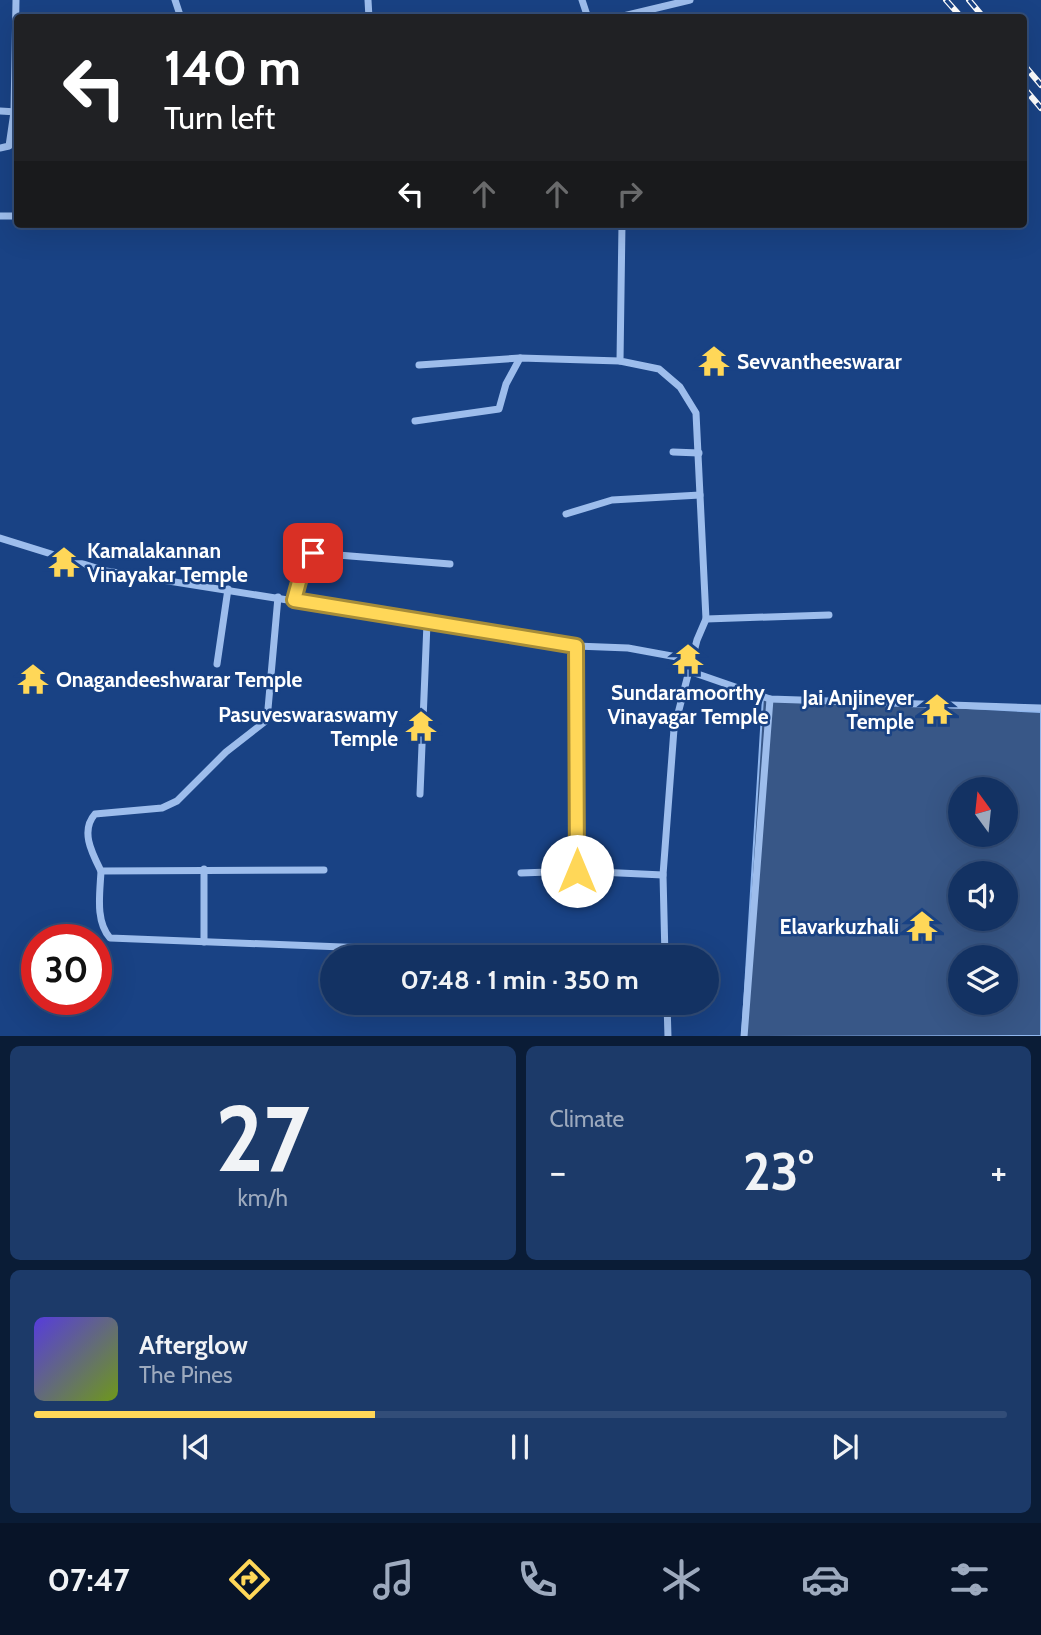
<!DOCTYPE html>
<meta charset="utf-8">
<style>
body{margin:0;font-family:Cabin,sans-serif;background:#1c3a69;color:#f1f3f6;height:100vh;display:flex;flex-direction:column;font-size:26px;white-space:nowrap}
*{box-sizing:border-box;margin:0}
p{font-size:23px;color:#9daabe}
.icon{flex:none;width:38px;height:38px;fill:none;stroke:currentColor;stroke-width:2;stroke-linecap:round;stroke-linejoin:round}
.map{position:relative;height:1036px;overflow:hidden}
.sheet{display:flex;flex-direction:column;gap:10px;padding:10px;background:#0a1c36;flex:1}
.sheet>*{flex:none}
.top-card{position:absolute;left:14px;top:14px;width:1013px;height:214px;border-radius:7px;box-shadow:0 7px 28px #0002,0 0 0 2px #324d78;background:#202124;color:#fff;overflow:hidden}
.needle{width:46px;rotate:345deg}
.controls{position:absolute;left:948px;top:777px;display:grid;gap:14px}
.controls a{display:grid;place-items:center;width:70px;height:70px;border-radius:50%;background:#133263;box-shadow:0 7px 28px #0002,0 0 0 2px #324d78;font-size:35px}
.speed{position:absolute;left:21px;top:924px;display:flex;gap:14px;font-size:35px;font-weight:700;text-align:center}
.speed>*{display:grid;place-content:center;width:91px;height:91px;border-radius:50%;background:#133263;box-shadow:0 7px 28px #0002,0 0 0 2px #324d78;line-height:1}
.speed .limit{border:10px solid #d22;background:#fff;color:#111}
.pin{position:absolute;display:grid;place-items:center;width:60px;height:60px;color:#fff;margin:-30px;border-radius:14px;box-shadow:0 4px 10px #0006}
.me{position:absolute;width:77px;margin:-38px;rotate:0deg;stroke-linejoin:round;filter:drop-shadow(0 0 5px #0008)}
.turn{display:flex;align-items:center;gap:24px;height:147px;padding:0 35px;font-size:32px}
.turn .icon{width:91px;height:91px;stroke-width:2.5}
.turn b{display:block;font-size:49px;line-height:60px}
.lanes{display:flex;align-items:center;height:66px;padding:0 35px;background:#0003;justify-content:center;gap:35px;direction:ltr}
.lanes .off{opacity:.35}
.big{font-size:52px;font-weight:800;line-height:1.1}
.sheet .widget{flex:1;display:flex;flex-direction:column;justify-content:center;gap:10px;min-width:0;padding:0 24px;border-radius:10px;background:#1c3a69}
.sheet .dial{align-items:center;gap:0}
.dial b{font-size:91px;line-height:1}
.song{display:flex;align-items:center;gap:21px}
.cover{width:84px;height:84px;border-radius:10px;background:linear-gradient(135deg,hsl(250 70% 55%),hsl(80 70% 35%))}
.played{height:7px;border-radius:4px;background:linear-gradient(90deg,#ffd758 35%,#324d78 35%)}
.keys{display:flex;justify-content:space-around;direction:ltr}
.heat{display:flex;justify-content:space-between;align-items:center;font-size:38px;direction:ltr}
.sheet .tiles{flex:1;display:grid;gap:10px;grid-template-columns:1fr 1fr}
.widget:last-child{grid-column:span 2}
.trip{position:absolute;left:320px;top:945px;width:399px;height:70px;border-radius:35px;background:#133263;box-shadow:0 7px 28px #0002,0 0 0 2px #324d78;font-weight:800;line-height:70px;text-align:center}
.tab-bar{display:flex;height:112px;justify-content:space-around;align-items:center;background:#081428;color:#9daabe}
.tab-bar .icon{width:49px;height:49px}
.tab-bar .selected{color:#ffd758}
.tab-bar b{font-size:32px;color:#f1f3f6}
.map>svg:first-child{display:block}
.water{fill:#385787;stroke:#90b7ee;stroke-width:2;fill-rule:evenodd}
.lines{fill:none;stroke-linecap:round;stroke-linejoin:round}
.minor{stroke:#9dbdec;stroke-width:7}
.rail-casing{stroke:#fff;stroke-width:6}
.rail{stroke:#194284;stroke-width:3.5;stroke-dasharray:10;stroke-linecap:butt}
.route-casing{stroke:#a68c39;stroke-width:18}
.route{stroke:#ffd758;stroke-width:12}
.labels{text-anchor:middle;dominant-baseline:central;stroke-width:5;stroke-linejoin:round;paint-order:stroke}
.poi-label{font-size:21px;font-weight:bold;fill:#fff;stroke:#194284;text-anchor:start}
</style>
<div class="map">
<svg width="1041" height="1037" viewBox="0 0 1041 1037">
<rect width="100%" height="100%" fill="#194284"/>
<path class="water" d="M763,697L1041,712V1036L742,1037ZM961,789H1006V835H961ZM961,873H1006V919H961ZM961,957H1006V1003H961Z"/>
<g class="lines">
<g class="minor">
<polyline points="175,0 181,18"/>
<polyline points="368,0 369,18"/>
<polyline points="582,0 588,18"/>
<polyline points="615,18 690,0"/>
<polyline points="0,111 17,112"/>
<polyline points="0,148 9,146 14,112 16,0"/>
<polyline points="0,216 18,216"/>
<polyline points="622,224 620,361 659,369 680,387 696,413 706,619 697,640 674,729 663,875 665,957"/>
<polyline points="419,365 520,358"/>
<polyline points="415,421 499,409 506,384 520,358 620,361"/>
<polyline points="673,452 699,453"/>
<polyline points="566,514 612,500 700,495"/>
<polyline points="0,538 106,571 576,646 628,648 677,657 689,671 770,699 1041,708"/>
<path d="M278,597L267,720L226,752L177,801L162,808L95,814C80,831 92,853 101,871L324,870"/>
<polyline points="294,600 306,556 313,553 450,564"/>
<polyline points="706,619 829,615"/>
<polyline points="576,646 577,871"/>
<polyline points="217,664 228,589"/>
<polyline points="420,794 427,623"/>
<path d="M101,871C100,893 95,921 110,938L393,949"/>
<polyline points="521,873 577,871 663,875"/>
<polyline points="204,942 204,869"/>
<polyline points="667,1003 668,1037"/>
<polyline points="744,1037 770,699"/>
</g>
<defs>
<g id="rail">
<polyline points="946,0 962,18"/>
<polyline points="969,0 984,18"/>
<polyline points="1024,65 1041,85"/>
<polyline points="1024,88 1041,108"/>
</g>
</defs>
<use href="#rail" class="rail-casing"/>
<use href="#rail" class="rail"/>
</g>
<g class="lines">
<defs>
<polyline id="route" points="313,553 306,556 294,600 576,646 577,871"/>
</defs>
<use href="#route" class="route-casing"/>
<use href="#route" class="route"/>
</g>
<defs>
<symbol id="temple-bare" viewBox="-9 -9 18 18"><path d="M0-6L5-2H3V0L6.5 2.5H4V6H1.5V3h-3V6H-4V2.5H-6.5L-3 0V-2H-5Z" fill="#ffd758" stroke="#194284" stroke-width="2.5" paint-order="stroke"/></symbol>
</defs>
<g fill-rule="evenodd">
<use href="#temple-bare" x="692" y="339" width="44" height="44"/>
<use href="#temple-bare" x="42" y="540" width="44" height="44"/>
<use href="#temple-bare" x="666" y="637" width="44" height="44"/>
<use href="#temple-bare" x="11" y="657" width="44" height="44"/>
<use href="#temple-bare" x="915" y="687" width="44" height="44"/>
<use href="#temple-bare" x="399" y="704" width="44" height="44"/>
<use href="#temple-bare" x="900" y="904" width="44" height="44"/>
</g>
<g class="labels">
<g class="poi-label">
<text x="737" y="361">Sevvantheeswarar</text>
<text x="87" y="550">Kamalakannan<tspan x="87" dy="24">Vinayakar Temple</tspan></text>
<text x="56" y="679">Onagandeeshwarar Temple</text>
<text x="688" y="692" text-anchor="middle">Sundaramoorthy<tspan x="688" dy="24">Vinayagar Temple</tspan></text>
<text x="914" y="697" text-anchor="end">Jai Anjineyer<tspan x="914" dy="24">Temple</tspan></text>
<text x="398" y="714" text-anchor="end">Pasuveswaraswamy<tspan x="398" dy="24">Temple</tspan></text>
<text x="899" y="926" text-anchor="end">Elavarkuzhali</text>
</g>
</g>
</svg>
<div class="controls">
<a><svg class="needle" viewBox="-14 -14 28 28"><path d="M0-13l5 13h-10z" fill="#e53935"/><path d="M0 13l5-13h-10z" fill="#9daabe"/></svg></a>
<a><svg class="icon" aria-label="sound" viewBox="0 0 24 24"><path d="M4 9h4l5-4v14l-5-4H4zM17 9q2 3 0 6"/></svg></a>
<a><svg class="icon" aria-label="layers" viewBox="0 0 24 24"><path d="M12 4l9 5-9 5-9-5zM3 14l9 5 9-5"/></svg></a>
</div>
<div class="speed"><div class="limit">30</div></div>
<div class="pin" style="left:313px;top:553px;background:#d93025"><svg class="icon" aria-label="arrive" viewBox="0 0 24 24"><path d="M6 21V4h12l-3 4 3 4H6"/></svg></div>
<svg class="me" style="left:577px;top:871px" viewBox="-20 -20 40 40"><circle r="19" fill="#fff"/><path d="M0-13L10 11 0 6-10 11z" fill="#ffd758"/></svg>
<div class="trip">07:48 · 1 min · 350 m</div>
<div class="top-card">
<div class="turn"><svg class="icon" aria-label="left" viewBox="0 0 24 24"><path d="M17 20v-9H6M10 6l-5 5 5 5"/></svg><div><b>140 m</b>Turn left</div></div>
<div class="lanes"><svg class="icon" aria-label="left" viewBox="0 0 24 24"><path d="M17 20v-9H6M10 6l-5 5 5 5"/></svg><svg class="icon off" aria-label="ahead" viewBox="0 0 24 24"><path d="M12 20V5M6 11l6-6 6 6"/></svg><svg class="icon off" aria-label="ahead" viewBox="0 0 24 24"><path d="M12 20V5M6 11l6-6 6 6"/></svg><svg class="icon off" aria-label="right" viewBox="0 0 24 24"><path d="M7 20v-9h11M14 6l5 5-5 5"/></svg></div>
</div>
</div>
<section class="sheet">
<div class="tiles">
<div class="widget dial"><b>27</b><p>km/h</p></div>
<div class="widget"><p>Climate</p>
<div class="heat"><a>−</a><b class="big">23°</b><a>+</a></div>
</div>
<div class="widget">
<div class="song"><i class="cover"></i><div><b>Afterglow</b><p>The Pines</p></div></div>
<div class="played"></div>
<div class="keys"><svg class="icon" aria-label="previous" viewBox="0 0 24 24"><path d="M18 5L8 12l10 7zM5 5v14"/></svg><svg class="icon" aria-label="pause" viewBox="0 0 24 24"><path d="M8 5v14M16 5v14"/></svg><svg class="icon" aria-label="next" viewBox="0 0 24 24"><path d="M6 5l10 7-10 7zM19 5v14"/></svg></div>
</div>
</div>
</section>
<nav class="tab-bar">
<b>07:47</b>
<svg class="icon selected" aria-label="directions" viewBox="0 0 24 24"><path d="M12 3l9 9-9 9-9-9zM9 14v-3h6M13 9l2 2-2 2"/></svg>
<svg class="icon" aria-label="music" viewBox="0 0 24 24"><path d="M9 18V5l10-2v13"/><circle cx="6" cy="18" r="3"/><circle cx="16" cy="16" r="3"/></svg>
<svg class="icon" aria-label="phone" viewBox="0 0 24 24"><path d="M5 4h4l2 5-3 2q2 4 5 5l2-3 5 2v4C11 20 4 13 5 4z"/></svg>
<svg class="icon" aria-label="climate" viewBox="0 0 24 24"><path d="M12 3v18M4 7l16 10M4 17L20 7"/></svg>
<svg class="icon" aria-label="car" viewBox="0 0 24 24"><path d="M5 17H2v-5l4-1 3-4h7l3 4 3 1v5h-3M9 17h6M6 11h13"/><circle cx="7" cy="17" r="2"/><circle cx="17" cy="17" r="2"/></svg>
<svg class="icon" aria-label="filters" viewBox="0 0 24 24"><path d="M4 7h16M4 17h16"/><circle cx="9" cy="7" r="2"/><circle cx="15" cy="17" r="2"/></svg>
</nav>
